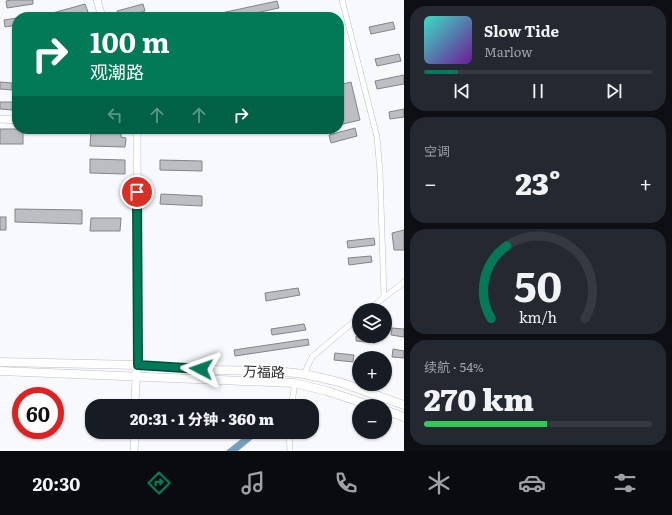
<!DOCTYPE html>
<html lang="zh">
<meta charset="utf-8">
<style>
body{margin:0;font-family:Literata,"Noto Sans SC",serif;background:#242831;color:#f1f3f6;height:100vh;display:flex;flex-direction:column;font-size:15px;white-space:nowrap}
*{box-sizing:border-box;margin:0}
p{font-size:13px;color:#9ea1a6}
.icon{flex:none;width:22px;height:22px;fill:none;stroke:currentColor;stroke-width:2;stroke-linecap:round;stroke-linejoin:round}
.map{position:relative;flex:1;overflow:hidden}
.panel{display:flex;flex-direction:column;gap:6px;padding:6px;background:#0d0f14;width:268px}
.panel>*{flex:none}
.top-card{position:absolute;left:12px;top:12px;width:332px;height:122px;border-radius:16px;box-shadow:0 1px 3px #0004;background:#027a57;color:#fff;overflow:hidden}
.controls{position:absolute;left:352px;top:303px;display:grid;gap:8px}
.controls a{display:grid;place-items:center;width:40px;height:40px;border-radius:50%;background:#171b24;box-shadow:0 1px 3px #0004;font-size:20px}
.speed{position:absolute;left:12px;top:387px;display:flex;gap:8px;font-size:20px;font-weight:700;text-align:center}
.speed>*{display:grid;place-content:center;width:52px;height:52px;border-radius:50%;background:#171b24;box-shadow:0 1px 3px #0004;line-height:1}
.speed .limit{border:6px solid #d22;background:#fff;color:#111}
.pin{position:absolute;display:grid;place-items:center;width:34px;height:34px;color:#fff;margin:-17px;border:2px solid #fff;border-radius:50%;box-shadow:0 1px 4px #0007}
.me{position:absolute;width:44px;margin:-22px;rotate:274deg;stroke-linejoin:round;filter:drop-shadow(0 0 3px #0008)}
.turn{display:flex;align-items:center;gap:14px;height:84px;padding:0 12px;font-size:18px}
.turn .icon{width:52px;height:52px;stroke-width:2.5}
.turn b{display:block;font-size:28px;line-height:34px}
.lanes{display:flex;align-items:center;height:38px;padding:0 12px;background:#0003;justify-content:center;gap:20px;direction:ltr}
.lanes .off{opacity:.35}
.big{font-size:30px;font-weight:800;line-height:1.1}
.panel .tile{flex:1;display:flex;flex-direction:column;justify-content:center;gap:6px;min-width:0;padding:0 14px;border-radius:16px;background:#242831}
.panel .dial{align-items:center;gap:0}
.dial svg{height:104px;overflow:visible;fill:none;stroke:#363941;stroke-width:7;stroke-linecap:round;text-anchor:middle}
.dial text{fill:#f1f3f6;stroke:none}
.song{display:flex;align-items:center;gap:12px}
.cover{width:48px;height:48px;border-radius:6px;background:linear-gradient(135deg,hsl(170 70% 55%),hsl(280 70% 35%))}
.played{height:4px;border-radius:2px;background:linear-gradient(90deg,#027a57 15%,#363941 15%)}
.keys{display:flex;justify-content:space-around;direction:ltr}
.heat{display:flex;justify-content:space-between;align-items:center;font-size:22px;direction:ltr}
.charge{height:6px;border-radius:3px;background:linear-gradient(90deg,#34c759 54%,#363941 0)}
.trip{position:absolute;left:85px;top:399px;width:234px;height:40px;border-radius:16px;background:#171b24;box-shadow:0 1px 3px #0004;font-weight:800;line-height:40px;text-align:center}
.menu{display:flex;height:64px;justify-content:space-around;align-items:center;background:#090b0e;color:#9ea1a6}
.menu .icon{width:28px;height:28px}
.menu .active{color:#027a57}
.menu b{font-size:18px;color:#f1f3f6}
main{display:flex;flex:1;min-height:0}
.map>svg:first-child{display:block}
.water{fill:#76a0bd}
.building{fill:#bcbec4;stroke:#83848a}
.lines{fill:none;stroke-linecap:round;stroke-linejoin:round}
.street-casing{stroke:#bdbfc6;stroke-width:6}
.secondary-casing{stroke:#bdbfc6;stroke-width:8}
.primary-casing{stroke:#bdbfc6;stroke-width:9}
.street{stroke:#fff;stroke-width:5}
.secondary{stroke:#fff;stroke-width:7}
.primary{stroke:#fff;stroke-width:8}
.route-casing{stroke:#014f39;stroke-width:10}
.route{stroke:#027a57;stroke-width:7}
.labels{text-anchor:middle;dominant-baseline:central;stroke-width:4;stroke-linejoin:round;paint-order:stroke}
.street-label{font-size:14px;fill:#242527;stroke:#fff}
</style>
<main>
<div class="map">
<svg width="404" height="451" viewBox="0 0 404 451">
<rect width="100%" height="100%" fill="#f8f9ff"/>
<polygon class="water" points="250,432 261,432 238,451 226,451"/>
<g class="building">
<polygon points="11,0 33,0 33,4 7,8 6,1"/>
<polygon points="277,1 279,8 236,17 212,17 212,15"/>
<polygon points="85,4 88,12 69,17 50,17 49,14"/>
<polygon points="143,4 145,11 125,17 119,17 117,11"/>
<polygon points="17,18 17,25 5,27 4,20"/>
<polygon points="393,22 395,29 371,34 369,27"/>
<polygon points="399,54 401,61 377,66 375,59"/>
<polygon points="404,75 404,84 377,89 375,81"/>
<polygon points="0,82 12,83 12,90 0,89"/>
<polygon points="351,82 360,120 339,125 339,85"/>
<polygon points="0,102 13,102 12,110 0,109"/>
<polygon points="404,109 404,117 390,119 389,112"/>
<polygon points="355,128 357,136 331,143 329,135"/>
<rect x="0" y="129" width="23" height="15"/>
<polygon points="91,131 121,132 121,137 126,138 125,147 90,146"/>
<polygon points="90,159 125,160 125,174 90,173"/>
<polygon points="160,160 202,161 202,171 160,170"/>
<polygon points="161,194 202,196 202,206 160,204"/>
<polygon points="15,209 82,210 82,224 15,222"/>
<rect x="0" y="217" width="6" height="13"/>
<polygon points="91,218 121,218 120,231 90,231"/>
<polygon points="404,230 404,250 394,250 392,233"/>
<polygon points="374,238 375,245 348,248 347,241"/>
<polygon points="371,256 372,262 349,265 348,258"/>
<polygon points="298,288 300,295 266,301 265,293"/>
<polygon points="304,324 306,330 272,335 271,329"/>
<polygon points="392,328 404,329 404,337 391,335"/>
<polygon points="356,336 376,336 375,343 356,341"/>
<polygon points="308,339 309,345 235,356 234,350"/>
<polygon points="393,349 404,351 404,358 392,357"/>
<polygon points="335,353 354,355 353,362 334,360"/>
</g>
<g class="lines">
<defs>
<g id="street">
<polyline points="342,0 377,137 380,172 384,297"/>
<polyline points="368,310 404,282"/>
<polyline points="304,374 312,357 359,317"/>
<polyline points="291,406 294,390 294,383"/>
<polyline points="289,432 290,451"/>
</g>
<g id="secondary">
<polyline points="97,0 102,17"/>
<polyline points="0,119 17,120"/>
<polyline points="135,406 136,376 138,365 137,129"/>
<polyline points="134,451 135,432"/>
</g>
<g id="primary">
<polyline points="0,362 138,365 217,370 276,371 304,374 339,382 404,405"/>
<polyline points="0,371 294,383 327,391 372,406"/>
<polyline points="385,410 404,417"/>
</g>
</defs>
<use href="#street" class="street-casing"/>
<use href="#secondary" class="secondary-casing"/>
<use href="#primary" class="primary-casing"/>
<use href="#street" class="street"/>
<use href="#secondary" class="secondary"/>
<use href="#primary" class="primary"/>
</g>
<g class="lines">
<defs>
<polyline id="route" points="137,192 138,365 201,369"/>
</defs>
<use href="#route" class="route-casing"/>
<use href="#route" class="route"/>
</g>
<g class="labels">
<g class="street-label">
<text transform="translate(264 371) rotate(2)">万福路</text>
</g>
</g>
</svg>
<div class="controls">
<a><svg class="icon" aria-label="layers" viewBox="0 0 24 24"><path d="M12 4l9 5-9 5-9-5zM3 14l9 5 9-5"/></svg></a>
<a>+</a>
<a>−</a>
</div>
<div class="speed"><div class="limit">60</div></div>
<div class="pin" style="left:137px;top:192px;background:#d93025"><svg class="icon" aria-label="arrive" viewBox="0 0 24 24"><path d="M6 21V4h12l-3 4 3 4H6"/></svg></div>
<svg class="me" style="left:201px;top:369px" viewBox="-20 -20 40 40"><path d="M0-17L14 15 0 8-14 15z" fill="#027a57" stroke="#fff" stroke-width="4"/></svg>
<div class="trip">20:31 · 1 分钟 · 360 m</div>
<div class="top-card">
<div class="turn"><svg class="icon" aria-label="right" viewBox="0 0 24 24"><path d="M7 20v-9h11M14 6l5 5-5 5"/></svg><div><b>100 m</b>观潮路</div></div>
<div class="lanes"><svg class="icon off" aria-label="left" viewBox="0 0 24 24"><path d="M17 20v-9H6M10 6l-5 5 5 5"/></svg><svg class="icon off" aria-label="ahead" viewBox="0 0 24 24"><path d="M12 20V5M6 11l6-6 6 6"/></svg><svg class="icon off" aria-label="ahead" viewBox="0 0 24 24"><path d="M12 20V5M6 11l6-6 6 6"/></svg><svg class="icon" aria-label="right" viewBox="0 0 24 24"><path d="M7 20v-9h11M14 6l5 5-5 5"/></svg></div>
</div>
</div>
<section class="panel">
<div class="tile">
<div class="song"><i class="cover"></i><div><b>Slow Tide</b><p>Marlow</p></div></div>
<div class="played"></div>
<div class="keys"><svg class="icon" aria-label="previous" viewBox="0 0 24 24"><path d="M18 5L8 12l10 7zM5 5v14"/></svg><svg class="icon" aria-label="pause" viewBox="0 0 24 24"><path d="M8 5v14M16 5v14"/></svg><svg class="icon" aria-label="next" viewBox="0 0 24 24"><path d="M6 5l10 7-10 7zM19 5v14"/></svg></div>
</div>
<div class="tile"><p>空调</p>
<div class="heat"><a>−</a><b class="big">23°</b><a>+</a></div>
</div>
<div class="tile dial"><svg viewBox="0 0 100 80">
<path d="M14 69A42 42 0 1 1 86 69"/>
<path d="M14 69A42 42 0 0 1 26 13" stroke="#027a57"/>
<text x="50" y="56" font-size="32" font-weight="700">50</text>
<text x="50" y="72" font-size="11">km/h</text>
</svg></div>
<div class="tile"><p>续航 · 54%</p><b class="big">270 km</b><div class="charge"></div></div>
</section>
</main>
<nav class="menu">
<b>20:30</b>
<svg class="icon active" aria-label="directions" viewBox="0 0 24 24"><path d="M12 3l9 9-9 9-9-9zM9 14v-3h6M13 9l2 2-2 2"/></svg>
<svg class="icon" aria-label="music" viewBox="0 0 24 24"><path d="M9 18V5l10-2v13"/><circle cx="6" cy="18" r="3"/><circle cx="16" cy="16" r="3"/></svg>
<svg class="icon" aria-label="phone" viewBox="0 0 24 24"><path d="M5 4h4l2 5-3 2q2 4 5 5l2-3 5 2v4C11 20 4 13 5 4z"/></svg>
<svg class="icon" aria-label="climate" viewBox="0 0 24 24"><path d="M12 3v18M4 7l16 10M4 17L20 7"/></svg>
<svg class="icon" aria-label="car" viewBox="0 0 24 24"><path d="M5 17H2v-5l4-1 3-4h7l3 4 3 1v5h-3M9 17h6M6 11h13"/><circle cx="7" cy="17" r="2"/><circle cx="17" cy="17" r="2"/></svg>
<svg class="icon" aria-label="filters" viewBox="0 0 24 24"><path d="M4 7h16M4 17h16"/><circle cx="9" cy="7" r="2"/><circle cx="15" cy="17" r="2"/></svg>
</nav>
